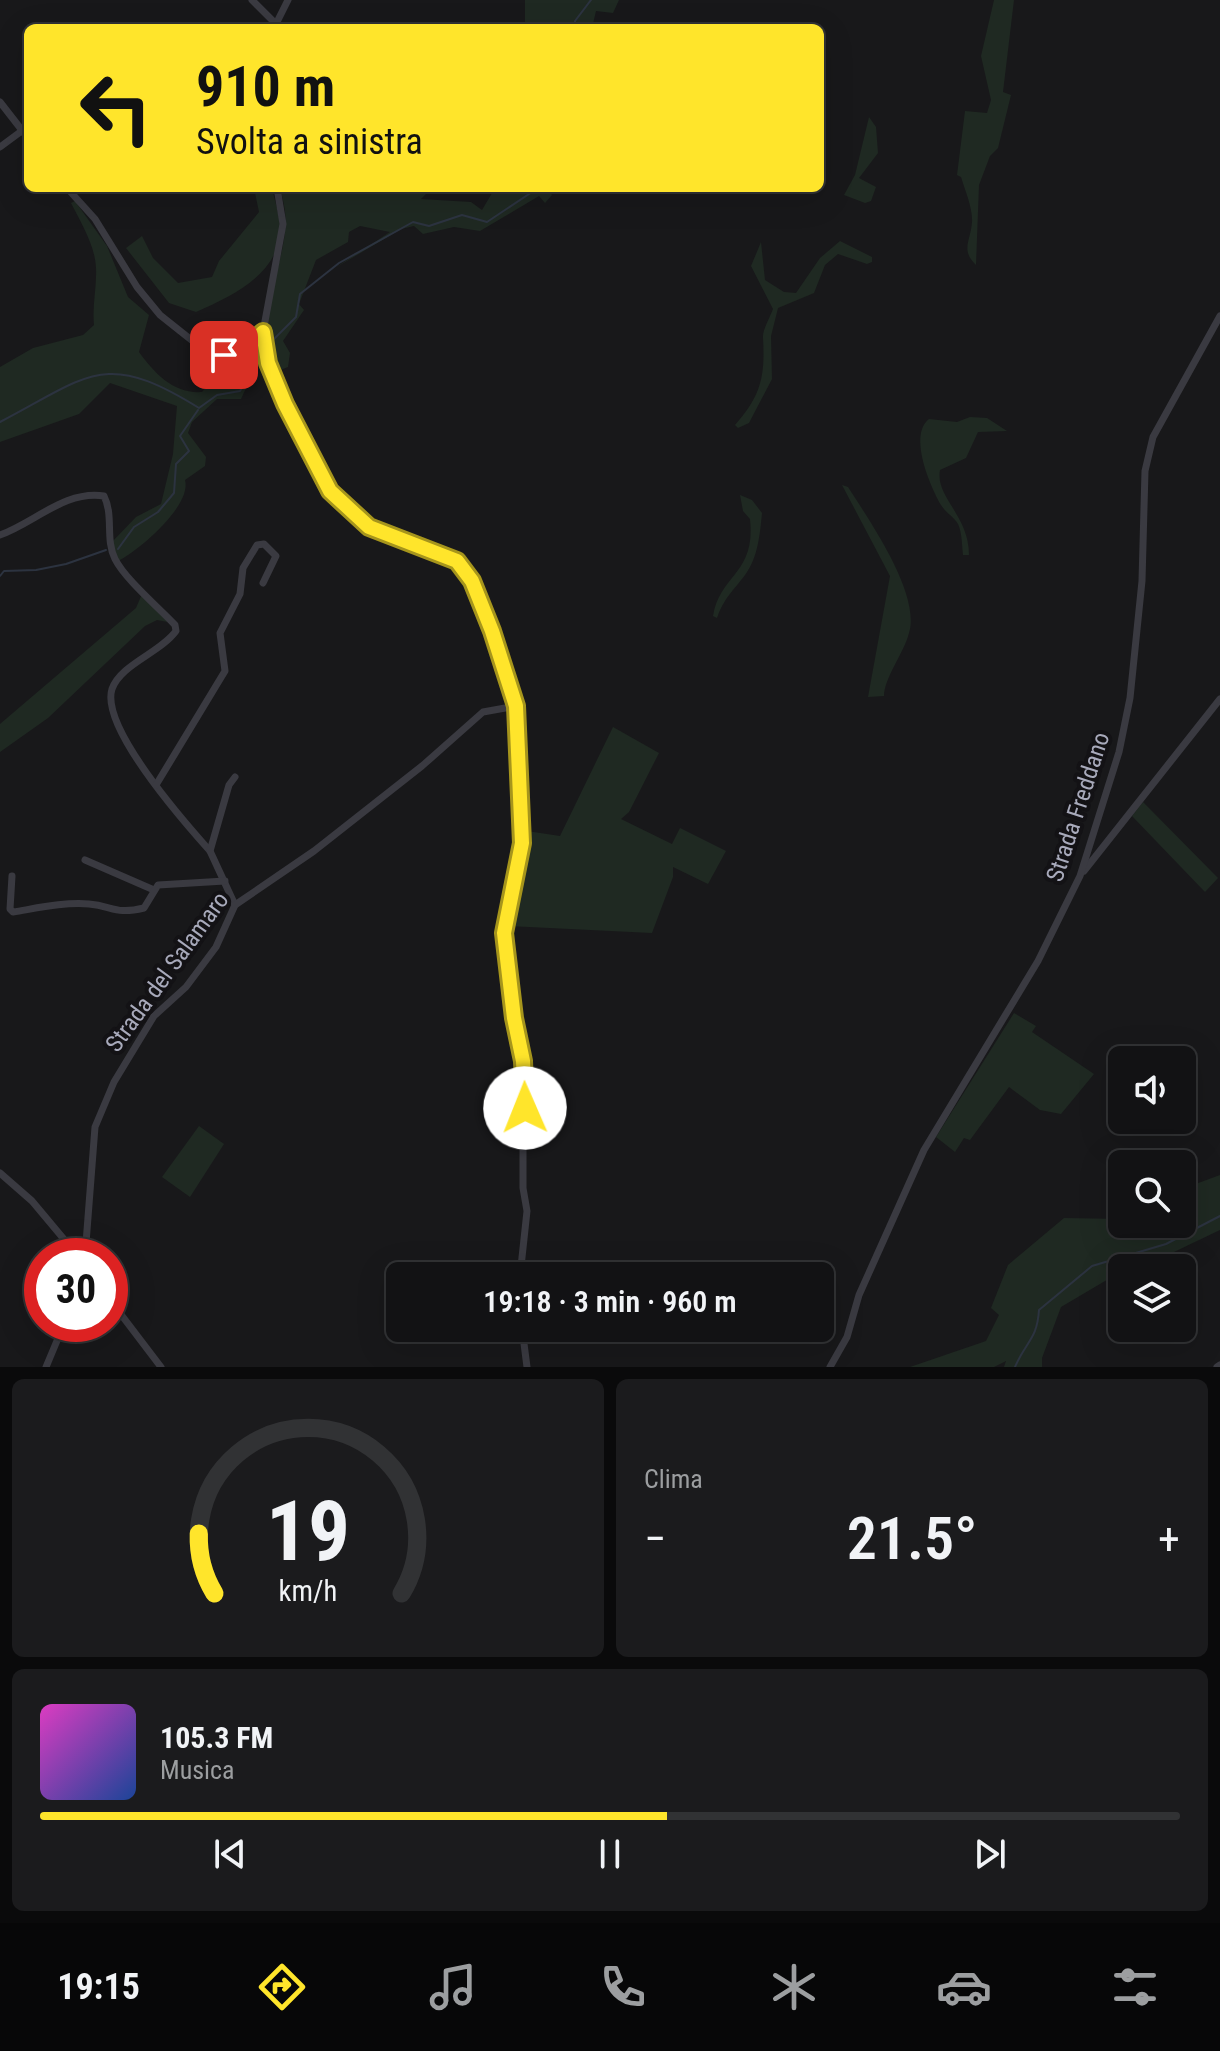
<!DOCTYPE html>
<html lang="it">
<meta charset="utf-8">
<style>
body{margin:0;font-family:"Roboto Condensed",sans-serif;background:#1b1b1d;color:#f1f3f6;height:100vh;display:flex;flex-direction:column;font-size:30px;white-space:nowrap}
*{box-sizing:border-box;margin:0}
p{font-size:26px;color:#9c9ea0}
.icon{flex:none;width:44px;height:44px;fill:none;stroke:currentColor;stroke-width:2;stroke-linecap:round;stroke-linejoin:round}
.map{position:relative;height:1367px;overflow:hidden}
.panel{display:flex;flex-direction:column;gap:12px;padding:12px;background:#0a0a0b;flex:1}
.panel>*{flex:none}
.top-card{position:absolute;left:24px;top:24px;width:800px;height:168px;border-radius:12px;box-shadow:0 8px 32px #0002,0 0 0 2px #313234;background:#ffe52b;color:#111;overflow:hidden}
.buttons{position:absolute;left:1108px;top:1046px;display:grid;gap:16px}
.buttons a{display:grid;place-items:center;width:88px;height:88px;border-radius:12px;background:#121214;box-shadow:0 8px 32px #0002,0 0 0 2px #313234;font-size:40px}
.speed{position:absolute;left:24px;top:1238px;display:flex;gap:16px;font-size:40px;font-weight:700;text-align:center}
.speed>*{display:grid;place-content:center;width:104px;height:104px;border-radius:50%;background:#121214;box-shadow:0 8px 32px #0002,0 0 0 2px #313234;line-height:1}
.speed .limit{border:12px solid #d22;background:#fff;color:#111}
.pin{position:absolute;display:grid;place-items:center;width:68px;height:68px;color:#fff;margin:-34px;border-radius:16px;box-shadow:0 4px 12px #0006}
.me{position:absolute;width:88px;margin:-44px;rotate:359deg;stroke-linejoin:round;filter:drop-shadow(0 0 6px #0008)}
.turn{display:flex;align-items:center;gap:28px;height:168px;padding:0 40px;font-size:36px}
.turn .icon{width:104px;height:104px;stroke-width:2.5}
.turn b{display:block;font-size:56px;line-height:68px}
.big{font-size:60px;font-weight:600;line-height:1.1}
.panel .tile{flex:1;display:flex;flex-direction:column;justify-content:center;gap:12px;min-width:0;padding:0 28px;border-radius:12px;background:#1b1b1d}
.panel .dial{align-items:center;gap:0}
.dial svg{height:208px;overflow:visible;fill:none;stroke:#313234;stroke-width:7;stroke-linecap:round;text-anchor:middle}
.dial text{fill:#f1f3f6;stroke:none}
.song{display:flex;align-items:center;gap:24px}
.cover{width:96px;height:96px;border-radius:12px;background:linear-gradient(135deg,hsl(310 70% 55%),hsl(220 70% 35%))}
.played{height:8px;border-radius:4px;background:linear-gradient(90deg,#ffe52b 55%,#313234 55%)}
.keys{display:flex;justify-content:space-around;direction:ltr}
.heat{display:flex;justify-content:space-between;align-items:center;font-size:44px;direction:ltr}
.panel .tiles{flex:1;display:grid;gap:12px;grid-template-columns:1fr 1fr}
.tile:last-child{grid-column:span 2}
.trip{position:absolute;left:386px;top:1262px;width:448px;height:80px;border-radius:12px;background:#121214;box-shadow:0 8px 32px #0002,0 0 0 2px #313234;font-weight:600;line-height:80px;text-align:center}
.tab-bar{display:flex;height:128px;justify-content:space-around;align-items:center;background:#070708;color:#9c9ea0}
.tab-bar .icon{width:56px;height:56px}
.tab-bar .selected{color:#ffe52b}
.tab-bar b{font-size:36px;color:#f1f3f6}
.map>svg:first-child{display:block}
.green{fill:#1f2922}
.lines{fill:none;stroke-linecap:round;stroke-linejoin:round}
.stream{stroke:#2c3340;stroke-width:2}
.minor{stroke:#3a3a41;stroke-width:7}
.route-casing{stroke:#a6951c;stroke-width:20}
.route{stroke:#ffe52b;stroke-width:14}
.labels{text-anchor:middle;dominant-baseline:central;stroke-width:8;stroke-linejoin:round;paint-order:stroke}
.street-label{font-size:24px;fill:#a8aabb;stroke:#131215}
</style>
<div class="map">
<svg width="1220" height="1367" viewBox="0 0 1220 1367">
<rect width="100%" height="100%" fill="#18181a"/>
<g class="green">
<polygon points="525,0 619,0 613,13 596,11 592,28 517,28 525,25"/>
<path d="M994,0H1014L1003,92L1011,95L998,148L990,156L979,185L976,265C960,250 971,240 972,222C973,209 965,190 961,177L957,175L965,111L987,113L991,100L981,56Z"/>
<polygon points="869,117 876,127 878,153 859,178 876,187 871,201 865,203 844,195 855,175"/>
<path d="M254,188H272C275,202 283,225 280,239C270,279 230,297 196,312L169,303L126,248L142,236L153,258L178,283L212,277L219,261L259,212Z"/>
<path d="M280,188H432L421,199L471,202L482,210L495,188H547L552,195L545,203L539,196L480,231L454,227L423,234L414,226L401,229L335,268L390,232L360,226L349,232L348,242L316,260L299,304L304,310L283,341L290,353L288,367L278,371C249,340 282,270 285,231C287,216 284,203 280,188Z"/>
<path d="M75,201L107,246L128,297L149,315L139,352C155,374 174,394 202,392L211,381C249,382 237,354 260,340L262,354L241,399H217L192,422L188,433L206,457L205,466L185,480C192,505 140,550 118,561L111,543L136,517L161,504L173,454L177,406L110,383L79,414L0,442V367L33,348L83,335L94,325C92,305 97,287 96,268C95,245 81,223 71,203Z"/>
<path d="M840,241L872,257V262L867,264L838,254L825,265L814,293L778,308L771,336L772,379L749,423L738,428L735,425C762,395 765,375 763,338C762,331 770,317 773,309L751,266L761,242L765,280L784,292L796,293L820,258Z"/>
<path d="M970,417L987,418L1007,431L978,432L966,458L940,470C935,497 969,515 969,555H963C962,546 962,532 958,524C954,517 945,512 941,505C930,486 908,435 929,419L957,422Z"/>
<path d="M842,485L848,487C869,520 921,594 909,633C904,653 884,678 884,696L868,697L890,576Z"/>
<path d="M740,495L752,500L762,513C760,534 758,558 745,575C733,591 724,598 717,618L713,616C720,574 756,574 750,519L743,511Z"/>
<polygon points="142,594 168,622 157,620 145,626 48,718 0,752 0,724 136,608"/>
<polygon points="613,727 659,753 629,812 621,819 672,844 680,828 726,851 708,884 673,867 673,877 652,933 508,926 524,867 527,831 560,836"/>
<polygon points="1143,802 1218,878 1205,892 1132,816"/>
<polygon points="1014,1013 1036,1026 1032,1032 1094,1074 1061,1114 1040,1110 1009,1087 970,1140 964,1138 955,1152 936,1137"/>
<polygon points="199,1126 224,1144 190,1197 162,1177"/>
<polygon points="1220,1175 1220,1230 1174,1252 1122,1268 1122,1271 1061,1307 1042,1358 1042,1367 1004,1367 1006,1361 994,1367 910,1367 986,1341 999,1315 991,1308 1008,1265 1064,1218 1122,1219 1122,1224 1182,1224 1182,1189"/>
</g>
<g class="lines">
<g class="stream">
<polyline points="575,28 575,21 591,0"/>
<polyline points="267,346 296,317 300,294 339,263 413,222 429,226 462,215 487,222 538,188"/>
<path d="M0,422C90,375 104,349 199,408L217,395L240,391L262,352"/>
<polyline points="118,549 134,527 158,512 174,493 176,464 189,451 180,436 198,410"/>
<polyline points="0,576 4,571 36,570 66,564 106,550"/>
<path d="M1015,1367C1026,1341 1037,1340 1039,1310L1092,1266L1166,1244L1220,1216"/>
</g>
<g class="minor">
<polyline points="252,0 276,24"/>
<polyline points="275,26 288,0"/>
<polyline points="0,102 28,138"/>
<polyline points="0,147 23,130"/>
<polyline points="67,188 95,219 137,287 160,315 204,350 224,355 241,353 263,332"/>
<polyline points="277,188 283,224 263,332 268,363 294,424 330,491 358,520 449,556 464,569 492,631 516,706 522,843 504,933 514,1018 523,1061 523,1188 527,1211 520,1276"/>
<path d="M0,535C34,523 65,490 104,496C114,516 105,539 115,559C125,579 158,607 175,625L176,631C160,653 121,664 112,689C100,727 185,823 210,851"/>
<polyline points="235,777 229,785 210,851 235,905"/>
<polyline points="156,785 225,671 220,633 240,594 243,568 257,545 264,544 276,556 263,583"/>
<polyline points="85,860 154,890"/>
<polyline points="1084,871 1220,699"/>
<path d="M12,876L10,909L13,912C38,908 64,902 89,904C113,906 115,915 144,908L158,885L225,881"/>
<polyline points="0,1173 32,1201 78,1256"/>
<polyline points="85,1256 95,1127 114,1082 154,1016 186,987 216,947 235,905 314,851 422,766 483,712 516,706"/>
<polyline points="110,1300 161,1367"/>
<polyline points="522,1328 527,1367"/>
<polyline points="46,1367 64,1324"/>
<polyline points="830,1367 847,1337 859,1295 924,1150 1038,961 1080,876 1119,752 1130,698 1142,581 1145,471 1153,437 1220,316"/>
<polyline points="1217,1367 1220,1365"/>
</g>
</g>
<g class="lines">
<defs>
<polyline id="route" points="224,355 241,353 263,332 268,363 285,404 330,491 369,527 457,561 472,581 492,631 516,706 522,843 504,933 514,1018 523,1061 525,1108"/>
</defs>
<use href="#route" class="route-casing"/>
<use href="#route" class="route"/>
</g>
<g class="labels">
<g class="street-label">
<text transform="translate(1078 807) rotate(-72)">Strada Freddano</text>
<text transform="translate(167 972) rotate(-54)">Strada del Salamaro</text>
</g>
</g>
</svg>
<div class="buttons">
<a><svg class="icon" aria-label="sound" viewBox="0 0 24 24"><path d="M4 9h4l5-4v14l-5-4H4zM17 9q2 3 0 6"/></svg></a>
<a><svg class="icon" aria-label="search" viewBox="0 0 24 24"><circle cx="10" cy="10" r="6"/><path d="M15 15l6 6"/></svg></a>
<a><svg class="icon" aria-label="layers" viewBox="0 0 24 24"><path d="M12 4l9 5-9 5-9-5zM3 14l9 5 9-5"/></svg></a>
</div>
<div class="speed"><div class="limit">30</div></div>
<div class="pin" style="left:224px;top:355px;background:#d93025"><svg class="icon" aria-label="arrive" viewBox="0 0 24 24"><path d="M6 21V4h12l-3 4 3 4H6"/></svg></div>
<svg class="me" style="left:525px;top:1108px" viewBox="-20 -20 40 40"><circle r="19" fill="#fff"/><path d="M0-13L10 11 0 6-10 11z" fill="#ffe52b"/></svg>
<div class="trip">19:18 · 3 min · 960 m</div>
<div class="top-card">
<div class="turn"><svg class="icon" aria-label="left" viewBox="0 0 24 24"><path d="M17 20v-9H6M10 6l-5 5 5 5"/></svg><div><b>910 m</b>Svolta a sinistra</div></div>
</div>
</div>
<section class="panel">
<div class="tiles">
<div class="tile dial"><svg viewBox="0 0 100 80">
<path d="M14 69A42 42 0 1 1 86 69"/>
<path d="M14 69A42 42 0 0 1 8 46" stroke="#ffe52b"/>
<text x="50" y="56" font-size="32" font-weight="700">19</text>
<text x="50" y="72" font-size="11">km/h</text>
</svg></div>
<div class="tile"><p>Clima</p>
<div class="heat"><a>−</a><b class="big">21.5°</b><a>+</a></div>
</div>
<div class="tile">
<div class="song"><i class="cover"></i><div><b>105.3 FM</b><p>Musica</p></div></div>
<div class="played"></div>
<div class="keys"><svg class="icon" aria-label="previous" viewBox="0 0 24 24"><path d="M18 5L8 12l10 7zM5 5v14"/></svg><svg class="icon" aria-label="pause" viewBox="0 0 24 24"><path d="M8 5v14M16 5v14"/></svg><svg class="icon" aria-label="next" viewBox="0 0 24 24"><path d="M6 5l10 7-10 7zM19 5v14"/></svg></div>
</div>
</div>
</section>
<nav class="tab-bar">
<b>19:15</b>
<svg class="icon selected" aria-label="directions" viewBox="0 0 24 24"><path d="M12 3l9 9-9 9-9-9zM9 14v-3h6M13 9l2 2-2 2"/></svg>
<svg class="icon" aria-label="music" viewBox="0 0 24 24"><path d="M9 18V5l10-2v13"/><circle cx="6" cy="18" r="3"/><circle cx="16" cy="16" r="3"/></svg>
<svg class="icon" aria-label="phone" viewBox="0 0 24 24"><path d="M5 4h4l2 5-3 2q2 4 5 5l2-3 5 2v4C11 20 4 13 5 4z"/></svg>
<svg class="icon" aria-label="climate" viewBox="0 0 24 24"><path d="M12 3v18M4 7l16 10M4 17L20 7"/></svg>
<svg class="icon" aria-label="car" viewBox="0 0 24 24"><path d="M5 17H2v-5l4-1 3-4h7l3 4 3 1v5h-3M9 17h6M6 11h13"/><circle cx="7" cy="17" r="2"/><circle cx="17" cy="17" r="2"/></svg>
<svg class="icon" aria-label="filters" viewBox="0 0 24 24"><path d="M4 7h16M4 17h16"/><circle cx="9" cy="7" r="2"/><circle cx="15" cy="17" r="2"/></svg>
</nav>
